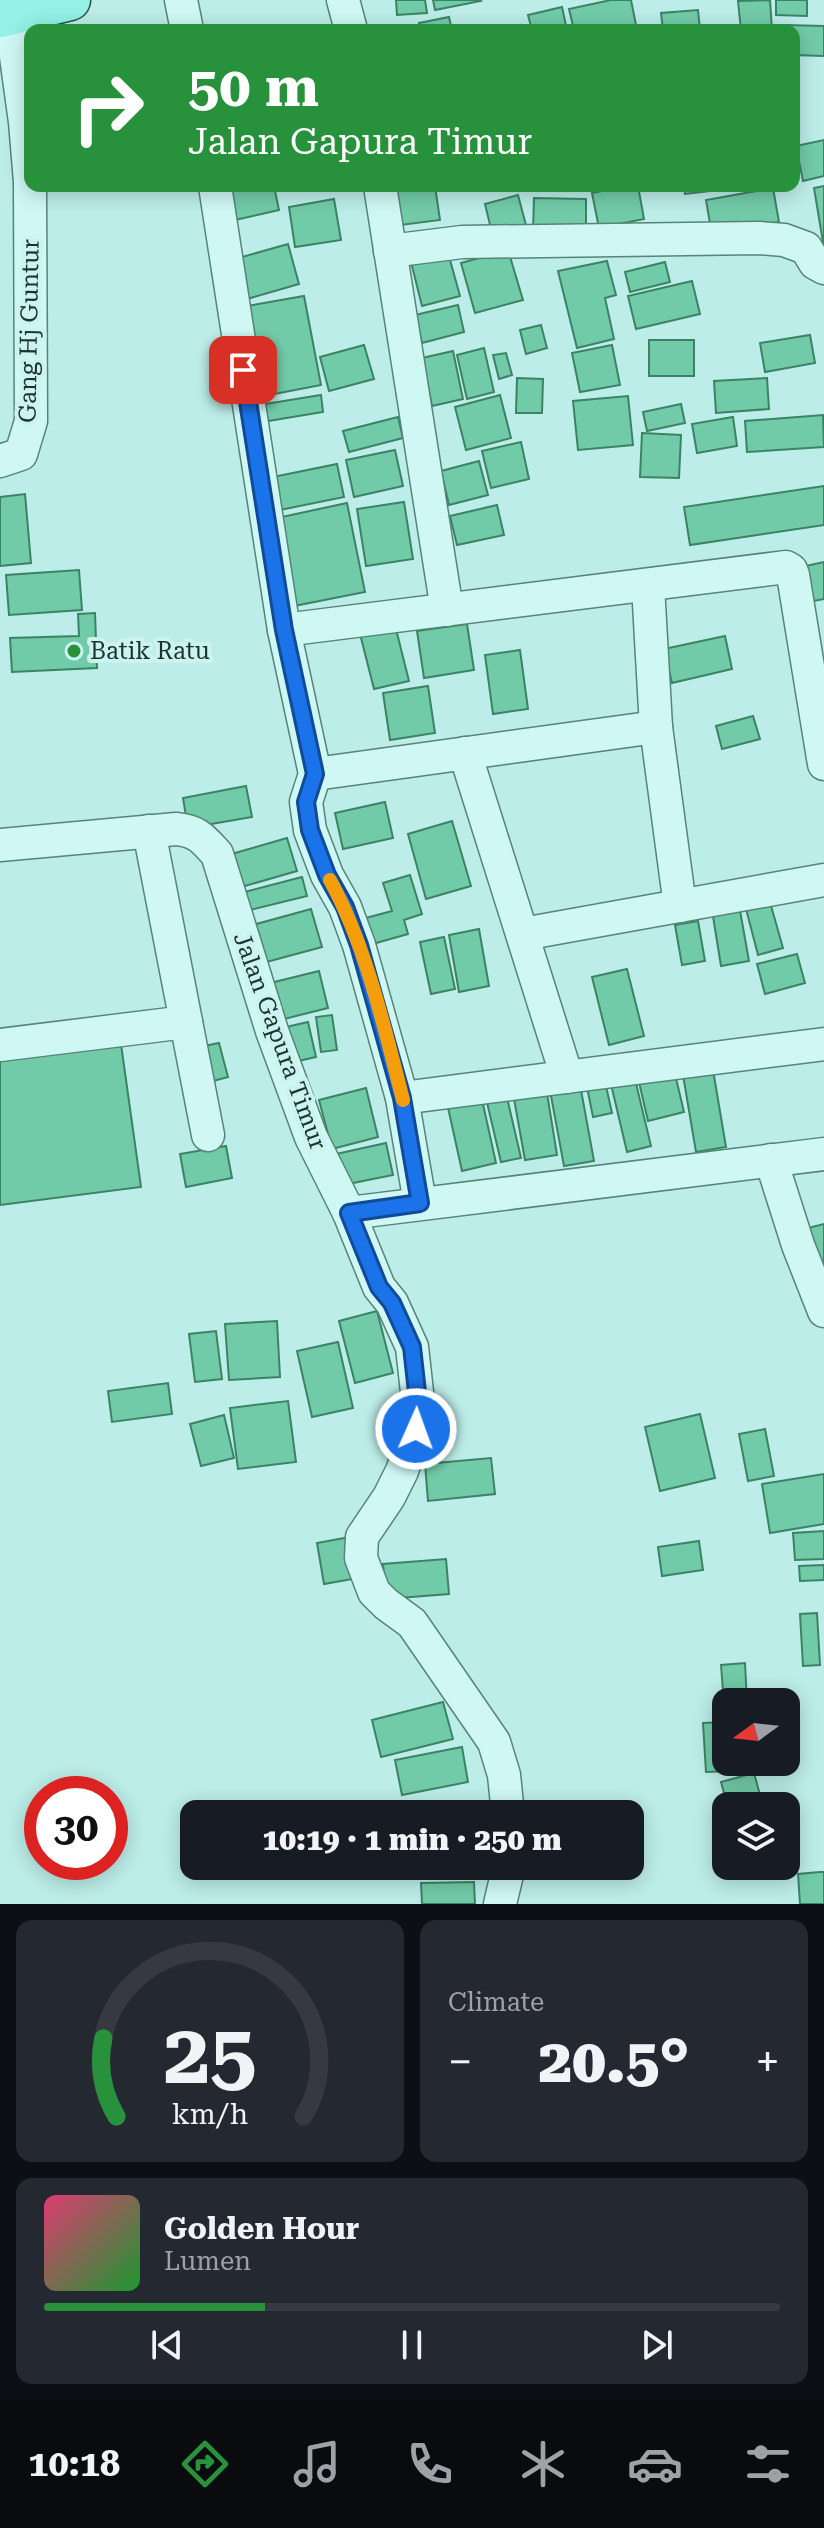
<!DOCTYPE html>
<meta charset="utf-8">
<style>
body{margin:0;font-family:"Roboto Serif",serif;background:#242831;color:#f1f3f6;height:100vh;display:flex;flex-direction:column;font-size:30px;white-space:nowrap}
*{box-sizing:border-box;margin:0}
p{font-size:26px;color:#9ea1a6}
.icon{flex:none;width:44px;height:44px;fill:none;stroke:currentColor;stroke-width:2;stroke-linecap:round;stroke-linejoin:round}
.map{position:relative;height:1904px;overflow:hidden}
.side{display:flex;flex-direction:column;gap:16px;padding:16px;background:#0d0f14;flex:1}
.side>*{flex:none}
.banner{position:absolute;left:24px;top:24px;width:776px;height:168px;border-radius:16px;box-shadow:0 4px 20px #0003;background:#27923b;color:#fff;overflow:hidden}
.needle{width:52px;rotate:255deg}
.tools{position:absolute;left:712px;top:1688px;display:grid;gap:16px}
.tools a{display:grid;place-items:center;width:88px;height:88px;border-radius:16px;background:#171b24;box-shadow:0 4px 20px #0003;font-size:40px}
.speed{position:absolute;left:24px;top:1776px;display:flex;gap:16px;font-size:40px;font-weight:700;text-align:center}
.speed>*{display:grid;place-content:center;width:104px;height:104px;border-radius:50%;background:#171b24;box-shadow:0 4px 20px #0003;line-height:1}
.speed .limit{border:12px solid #d22;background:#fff;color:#111}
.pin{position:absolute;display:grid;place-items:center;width:68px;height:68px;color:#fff;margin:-34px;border-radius:16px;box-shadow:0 4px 12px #0006}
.me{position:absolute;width:88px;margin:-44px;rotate:2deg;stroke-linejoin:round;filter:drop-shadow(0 0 6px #0008)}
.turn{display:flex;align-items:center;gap:28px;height:168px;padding:0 32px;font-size:36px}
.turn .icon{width:104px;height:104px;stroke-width:2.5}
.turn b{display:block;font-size:56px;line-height:68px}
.big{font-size:60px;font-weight:800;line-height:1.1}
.side .tile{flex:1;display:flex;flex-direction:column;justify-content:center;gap:12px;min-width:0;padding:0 28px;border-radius:16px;background:#242831}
.side .dial{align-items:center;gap:0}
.dial svg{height:208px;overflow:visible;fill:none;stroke:#363941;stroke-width:7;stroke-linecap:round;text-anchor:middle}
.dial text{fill:#f1f3f6;stroke:none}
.song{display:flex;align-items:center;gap:24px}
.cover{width:96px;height:96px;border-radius:12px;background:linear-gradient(135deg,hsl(340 70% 55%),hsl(130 70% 35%))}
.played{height:8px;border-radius:4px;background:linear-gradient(90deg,#27923b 30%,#363941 30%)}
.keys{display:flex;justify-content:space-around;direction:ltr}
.heat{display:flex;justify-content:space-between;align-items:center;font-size:44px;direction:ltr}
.side .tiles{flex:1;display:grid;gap:16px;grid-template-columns:1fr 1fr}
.tile:last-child{grid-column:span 2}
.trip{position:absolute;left:180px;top:1800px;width:464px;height:80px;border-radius:16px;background:#171b24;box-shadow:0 4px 20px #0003;font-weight:800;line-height:80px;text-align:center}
.tabs{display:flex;height:128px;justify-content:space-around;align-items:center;background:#090b0e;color:#9ea1a6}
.tabs .icon{width:56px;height:56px}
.tabs .active{color:#27923b}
.tabs b{font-size:36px;color:#f1f3f6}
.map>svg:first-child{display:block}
.building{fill:#72cba8;stroke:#3c8366;stroke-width:2}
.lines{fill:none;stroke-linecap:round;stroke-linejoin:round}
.minor-casing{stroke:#568477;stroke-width:35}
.major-casing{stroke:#2b5144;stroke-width:43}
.minor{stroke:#cff8f4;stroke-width:32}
.major{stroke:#93f1e6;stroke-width:40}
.route-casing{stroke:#114b97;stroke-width:20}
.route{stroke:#1a73e8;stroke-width:14}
.slow{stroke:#f59e0b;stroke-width:14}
.poi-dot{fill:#27923b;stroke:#cbf4f1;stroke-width:3}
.labels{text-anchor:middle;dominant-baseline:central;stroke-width:8;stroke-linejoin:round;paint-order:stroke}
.street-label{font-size:24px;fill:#1b332b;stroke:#cbf4f1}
.poi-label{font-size:24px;fill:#1b332b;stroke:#cbf4f1;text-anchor:start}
</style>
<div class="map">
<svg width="824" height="1904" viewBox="0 0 824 1904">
<rect width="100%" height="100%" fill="#bcede8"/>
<g class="building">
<polygon points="396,0 425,0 427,13 397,15"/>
<polygon points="433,0 480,0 481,1 435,10"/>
<polygon points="611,0 631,0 637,30 574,30 569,9"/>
<polygon points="770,0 772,30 741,30 738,1"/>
<polygon points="776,0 807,0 807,16 776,15"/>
<polygon points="562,7 567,30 532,30 528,15"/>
<polygon points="698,10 700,30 663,30 661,13"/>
<polygon points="449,17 452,30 421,30 419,23"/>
<polygon points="785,25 824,26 824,56 794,55 794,30 785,30"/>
<polygon points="824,140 824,176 803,181 796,146"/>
<polygon points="223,186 274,186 279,210 231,221"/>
<polygon points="396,186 435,186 440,220 401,225"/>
<polygon points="627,186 638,186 644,219 599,228 592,193"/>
<polygon points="684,186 719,186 720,190 685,194"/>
<polygon points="824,186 824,248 814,188"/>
<polygon points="773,188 779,222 712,235 706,200"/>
<polygon points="518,195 527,229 493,237 485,204"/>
<polygon points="534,198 586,199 586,230 533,230"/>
<polygon points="334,199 341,240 295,247 289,207"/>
<polygon points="288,244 299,284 247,299 235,259"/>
<polygon points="447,249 460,296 422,306 410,258"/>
<polygon points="508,250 523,300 475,313 461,263"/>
<polygon points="607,261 616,295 605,298 614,339 577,348 558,271"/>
<polygon points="665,262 670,282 630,292 625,272"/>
<polygon points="692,281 700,314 636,329 628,296"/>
<polygon points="304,296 321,385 264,396 247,306"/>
<polygon points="458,305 464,332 422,343 415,315"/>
<polygon points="541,325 547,348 526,354 520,330"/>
<polygon points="810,335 815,363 765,372 760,343"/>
<rect x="649" y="340" width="45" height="36"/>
<polygon points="364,345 374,379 329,391 320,357"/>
<polygon points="612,345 620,385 580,392 572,353"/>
<polygon points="484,348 494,392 467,399 457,355"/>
<polygon points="453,351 463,399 432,406 422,358"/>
<polygon points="506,353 512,375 499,379 493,355"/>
<polygon points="517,378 543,379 542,413 516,413"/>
<polygon points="767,378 769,409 716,413 714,381"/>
<polygon points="321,395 323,412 268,421 265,404"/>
<polygon points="500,395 511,438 466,450 455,407"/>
<polygon points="628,396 633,445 578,450 573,401"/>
<polygon points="681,404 685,423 647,431 643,412"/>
<polygon points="823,415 824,447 747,452 745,421"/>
<polygon points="398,417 403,438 349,452 343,431"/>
<polygon points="733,417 737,446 697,453 692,424"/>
<polygon points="642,433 681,435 679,478 640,477"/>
<polygon points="521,442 529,479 491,488 482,451"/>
<polygon points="395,450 403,486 354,497 346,460"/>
<polygon points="479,461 488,495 449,505 441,471"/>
<polygon points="337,464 344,497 275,511 268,478"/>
<polygon points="824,486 824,525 690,545 684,507"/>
<polygon points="25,494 31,563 0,566 0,497"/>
<polygon points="404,502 413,559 366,566 357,509"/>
<polygon points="347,503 365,592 294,606 277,518"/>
<polygon points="497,505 504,535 457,545 450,516"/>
<polygon points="824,562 824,599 808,602 801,567"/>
<polygon points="79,570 82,610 9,615 6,575"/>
<polygon points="95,613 97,668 12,672 10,638 79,636 78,614"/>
<polygon points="394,621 409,681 374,689 359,630"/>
<polygon points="467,624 474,670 424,678 417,631"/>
<polygon points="725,636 732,669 672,683 664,649"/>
<polygon points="520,650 528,709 493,714 485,655"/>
<polygon points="428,686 435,733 390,740 383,693"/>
<polygon points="753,716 760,739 722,749 716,726"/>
<polygon points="246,786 252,817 188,828 183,798"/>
<polygon points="385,802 393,838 343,849 335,813"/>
<polygon points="452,821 471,886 426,899 408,834"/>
<polygon points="287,838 297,871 238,888 228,855"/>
<polygon points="410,875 422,914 404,920 408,934 369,945 362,919 392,911 383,883"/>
<polygon points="302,877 307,896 246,911 241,893"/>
<polygon points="768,895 783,948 758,955 744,901"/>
<polygon points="739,905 749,961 721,966 712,910"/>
<polygon points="311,909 322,947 259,964 249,926"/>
<polygon points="698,921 705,961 682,965 675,925"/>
<polygon points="479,929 489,986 459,992 449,935"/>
<polygon points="444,937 455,989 431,994 420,942"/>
<polygon points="797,954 805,983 765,994 757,964"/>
<polygon points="627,969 644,1036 609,1045 592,977"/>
<polygon points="319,971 328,1008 276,1021 266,984"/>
<polygon points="332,1015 337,1050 321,1052 316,1017"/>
<polygon points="308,1022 316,1057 294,1062 286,1027"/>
<polygon points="120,1037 141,1187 0,1205 0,1053"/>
<polygon points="219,1043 228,1077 213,1081 204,1046"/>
<polygon points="713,1070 726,1147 696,1152 683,1075"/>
<polygon points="675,1074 684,1112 648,1121 639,1082"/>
<polygon points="634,1075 651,1146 627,1152 610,1080"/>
<polygon points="604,1077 612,1113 593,1117 586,1082"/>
<polygon points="579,1079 594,1161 564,1166 549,1085"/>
<polygon points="546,1087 557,1155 525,1160 513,1093"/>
<polygon points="366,1088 378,1137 332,1149 319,1100"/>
<polygon points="505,1089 521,1158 501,1162 485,1094"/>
<polygon points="481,1095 496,1163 462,1171 447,1103"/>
<polygon points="386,1143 393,1175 343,1185 336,1154"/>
<polygon points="226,1146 232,1178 186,1187 180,1154"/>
<polygon points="824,1224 824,1265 817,1267 808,1228"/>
<polygon points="377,1311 393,1373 355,1383 339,1321"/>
<polygon points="277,1321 280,1377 229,1380 225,1324"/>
<polygon points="216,1331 222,1379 195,1382 189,1334"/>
<polygon points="338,1342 353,1408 312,1417 297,1351"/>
<polygon points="168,1383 172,1414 112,1422 108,1391"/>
<polygon points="288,1401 296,1462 238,1469 230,1408"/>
<polygon points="700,1414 715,1478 660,1491 645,1427"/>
<polygon points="224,1415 234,1458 201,1466 190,1424"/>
<polygon points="765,1429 774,1476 748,1481 739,1434"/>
<polygon points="491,1458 495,1494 428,1501 425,1464"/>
<polygon points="824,1474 824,1524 770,1533 762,1484"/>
<polygon points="824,1531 824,1559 795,1560 793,1533"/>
<polygon points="350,1537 358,1578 324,1584 317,1543"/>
<polygon points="699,1541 703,1570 662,1576 658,1547"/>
<polygon points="446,1559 449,1594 386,1599 383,1564"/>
<polygon points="824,1565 824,1580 800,1581 799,1566"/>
<polygon points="817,1613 820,1665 803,1666 800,1614"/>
<polygon points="745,1663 747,1702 724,1704 721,1665"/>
<polygon points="443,1702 453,1739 381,1757 372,1720"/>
<polygon points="726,1722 726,1762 732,1762 732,1771 706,1772 703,1723"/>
<polygon points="462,1747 468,1782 402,1795 395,1760"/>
<polygon points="754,1773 760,1795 727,1804 721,1782"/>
<polygon points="422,1866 497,1866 497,1868 423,1876"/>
<polygon points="820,1872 824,1872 824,1904 800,1904 798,1874"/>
<polygon points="474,1882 475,1904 422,1904 421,1883"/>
</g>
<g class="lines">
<defs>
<g id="minor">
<polyline points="181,0 187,30"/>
<polyline points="343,0 351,30"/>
<polyline points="10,13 25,122 30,182"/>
<polyline points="215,186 284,630 315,774 306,802 310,830 327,875 345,907 359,945 402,1098 420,1203"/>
<polyline points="380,186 447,610"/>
<polyline points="390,251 462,242 759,238 784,240 806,248 815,263 824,268"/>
<polyline points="0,461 21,454 31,421 30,186"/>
<polyline points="648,586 656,727 680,906"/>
<polyline points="284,630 786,567 791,570 793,575 824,764"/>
<polyline points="465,753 567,1077"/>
<polyline points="315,774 656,727"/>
<polyline points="149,831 208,1135"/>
<path d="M0,845L176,829C198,831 203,839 217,854L272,1031L311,1137L349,1213L824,1154"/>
<polyline points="523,934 824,880"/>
<polyline points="0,1045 186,1022"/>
<polyline points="402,1098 824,1044"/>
<polyline points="771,1160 798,1245 824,1311"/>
<polyline points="349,1213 379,1287 392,1303 412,1347 418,1401 416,1429 402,1471 389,1497 362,1537 361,1558 374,1592 386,1604 412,1623 494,1742 504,1775 508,1814"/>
<polyline points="500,1904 509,1866"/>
</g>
<polyline id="major" points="0,17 70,0"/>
</defs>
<use href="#minor" class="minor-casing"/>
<use href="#major" class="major-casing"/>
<use href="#minor" class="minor"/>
<use href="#major" class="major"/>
</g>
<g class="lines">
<defs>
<polyline id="route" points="243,370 284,630 315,774 306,802 310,830 327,875 345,907 359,945 402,1098 420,1203 349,1213 379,1287 392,1303 412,1347 418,1401 416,1429"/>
</defs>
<use href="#route" class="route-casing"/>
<use href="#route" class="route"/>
<path class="slow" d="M330,880C366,946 384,1026 403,1100"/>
</g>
<circle class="poi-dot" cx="74" cy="651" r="8"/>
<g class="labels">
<g class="street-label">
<text transform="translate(29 331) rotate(-89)">Gang Hj Guntur</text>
<text transform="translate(280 1041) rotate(70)">Jalan Gapura Timur</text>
</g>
<g class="poi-label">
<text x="90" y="651">Batik Ratu</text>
</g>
</g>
</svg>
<div class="tools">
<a><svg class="needle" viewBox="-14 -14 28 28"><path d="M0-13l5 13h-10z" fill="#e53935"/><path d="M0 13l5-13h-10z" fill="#9ea1a6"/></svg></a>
<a><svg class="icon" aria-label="layers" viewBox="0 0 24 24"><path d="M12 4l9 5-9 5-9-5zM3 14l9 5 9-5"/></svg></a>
</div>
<div class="speed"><div class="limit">30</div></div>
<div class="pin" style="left:243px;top:370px;background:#d93025"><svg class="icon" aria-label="arrive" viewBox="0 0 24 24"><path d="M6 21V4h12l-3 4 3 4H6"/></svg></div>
<svg class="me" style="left:416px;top:1429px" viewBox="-20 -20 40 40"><circle r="17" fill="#1a73e8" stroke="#fff" stroke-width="3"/><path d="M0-11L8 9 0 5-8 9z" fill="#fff"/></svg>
<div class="trip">10:19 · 1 min · 250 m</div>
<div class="banner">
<div class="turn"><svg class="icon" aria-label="right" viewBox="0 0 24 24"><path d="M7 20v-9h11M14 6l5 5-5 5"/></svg><div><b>50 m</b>Jalan Gapura Timur</div></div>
</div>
</div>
<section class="side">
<div class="tiles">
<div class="tile dial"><svg viewBox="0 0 100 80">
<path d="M14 69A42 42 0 1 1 86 69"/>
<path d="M14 69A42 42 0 0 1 9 39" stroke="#27923b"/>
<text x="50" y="56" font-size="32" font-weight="700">25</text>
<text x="50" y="72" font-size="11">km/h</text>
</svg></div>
<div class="tile"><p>Climate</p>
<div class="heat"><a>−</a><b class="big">20.5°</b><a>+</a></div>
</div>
<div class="tile">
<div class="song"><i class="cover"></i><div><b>Golden Hour</b><p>Lumen</p></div></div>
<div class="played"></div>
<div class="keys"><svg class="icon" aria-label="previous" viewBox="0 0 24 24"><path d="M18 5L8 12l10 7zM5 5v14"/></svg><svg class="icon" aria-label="pause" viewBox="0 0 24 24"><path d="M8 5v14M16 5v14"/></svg><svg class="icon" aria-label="next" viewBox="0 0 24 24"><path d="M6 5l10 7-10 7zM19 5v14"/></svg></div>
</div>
</div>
</section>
<nav class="tabs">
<b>10:18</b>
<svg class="icon active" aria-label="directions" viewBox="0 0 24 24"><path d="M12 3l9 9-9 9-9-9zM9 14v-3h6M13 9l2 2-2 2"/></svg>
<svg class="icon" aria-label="music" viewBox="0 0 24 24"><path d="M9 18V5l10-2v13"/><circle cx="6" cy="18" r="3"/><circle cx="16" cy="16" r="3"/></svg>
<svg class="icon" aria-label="phone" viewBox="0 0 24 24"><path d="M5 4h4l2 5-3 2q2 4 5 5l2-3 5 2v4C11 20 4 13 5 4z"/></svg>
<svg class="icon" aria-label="climate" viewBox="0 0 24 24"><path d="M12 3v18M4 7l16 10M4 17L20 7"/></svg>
<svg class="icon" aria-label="car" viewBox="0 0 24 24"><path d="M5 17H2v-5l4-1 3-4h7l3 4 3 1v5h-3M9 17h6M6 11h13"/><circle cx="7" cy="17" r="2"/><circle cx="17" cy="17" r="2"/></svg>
<svg class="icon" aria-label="filters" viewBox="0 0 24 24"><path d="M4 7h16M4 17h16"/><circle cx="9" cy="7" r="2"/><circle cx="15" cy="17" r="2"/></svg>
</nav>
